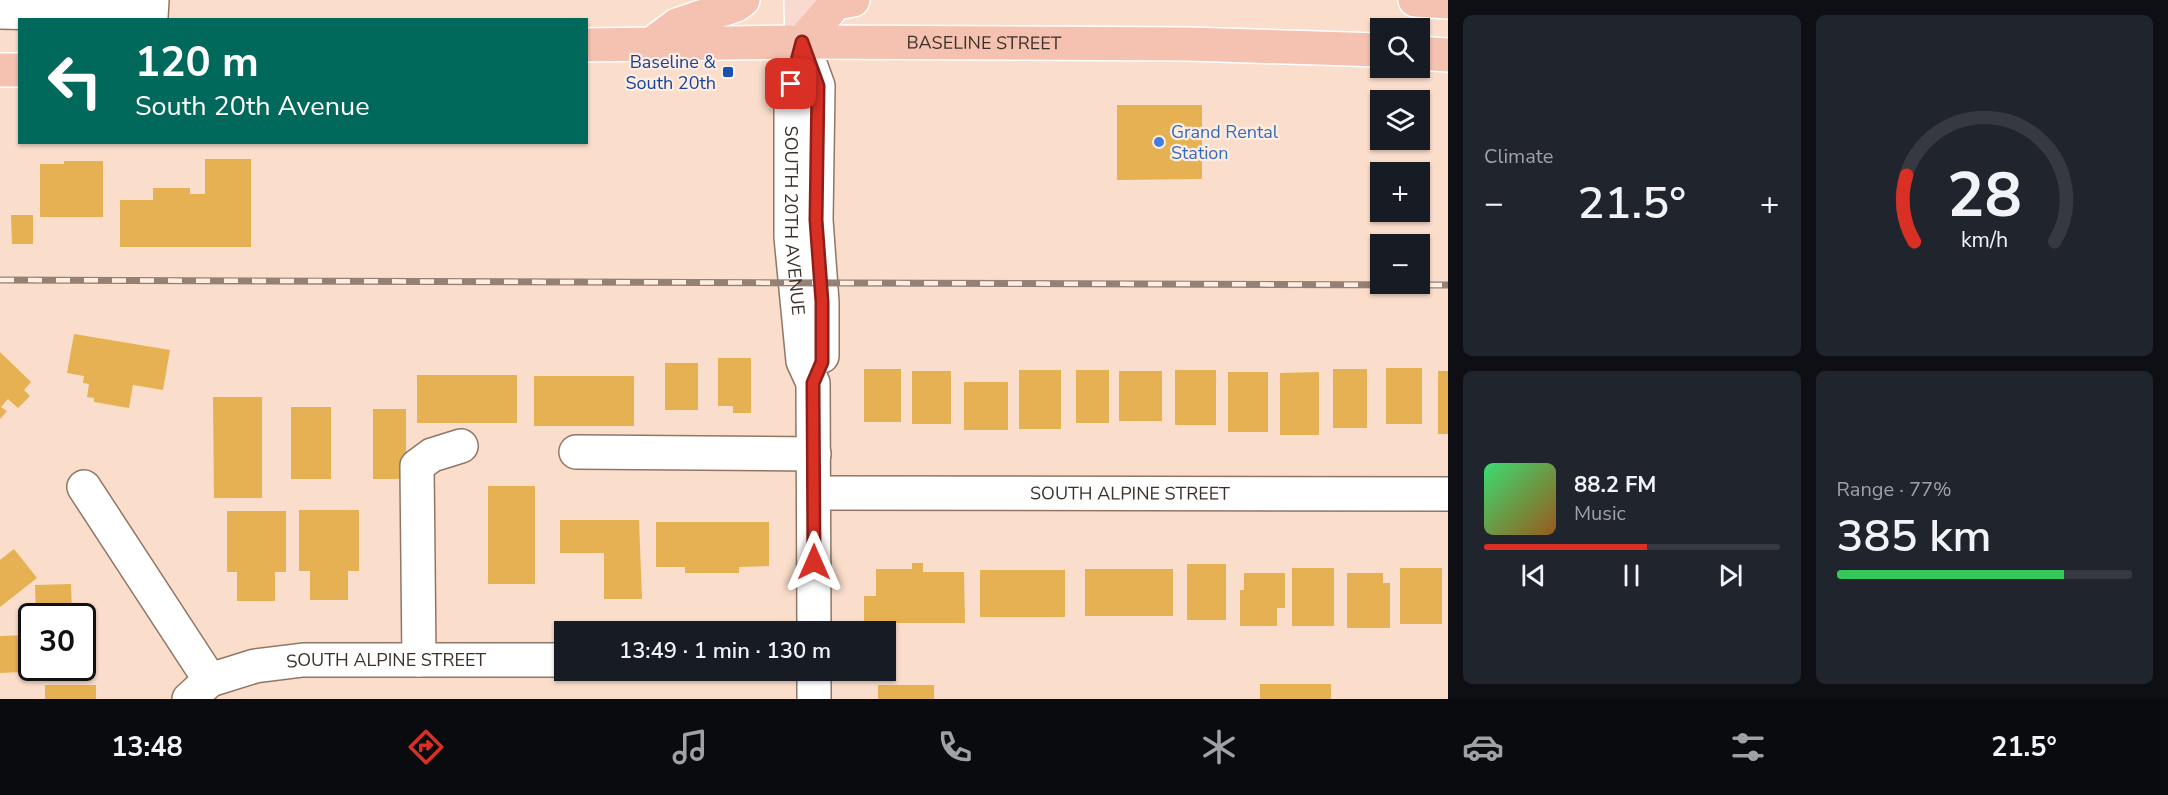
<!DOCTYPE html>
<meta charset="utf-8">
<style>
body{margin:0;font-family:"Nunito Sans",sans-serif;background:#20242c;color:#f1f3f6;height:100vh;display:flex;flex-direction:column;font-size:22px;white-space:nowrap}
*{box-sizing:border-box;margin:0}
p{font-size:20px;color:#9ea1a6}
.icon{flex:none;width:33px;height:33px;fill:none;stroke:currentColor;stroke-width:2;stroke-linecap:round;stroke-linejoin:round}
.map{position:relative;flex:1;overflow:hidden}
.details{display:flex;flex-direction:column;gap:15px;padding:15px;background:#0d0f14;width:720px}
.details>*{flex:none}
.banner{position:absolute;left:18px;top:18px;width:570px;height:126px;border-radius:0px;box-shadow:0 2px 4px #0004;background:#00695c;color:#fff;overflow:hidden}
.buttons{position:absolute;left:1370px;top:18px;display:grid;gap:12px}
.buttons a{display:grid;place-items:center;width:60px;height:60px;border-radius:0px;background:#171b24;box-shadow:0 2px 4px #0004;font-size:30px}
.speed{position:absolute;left:18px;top:603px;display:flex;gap:12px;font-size:30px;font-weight:700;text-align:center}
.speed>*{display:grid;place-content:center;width:78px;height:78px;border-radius:50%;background:#171b24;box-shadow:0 2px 4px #0004;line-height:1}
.speed .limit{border:3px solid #111;border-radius:9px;background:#fff;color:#111}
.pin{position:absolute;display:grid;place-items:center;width:51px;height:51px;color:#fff;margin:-26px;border-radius:12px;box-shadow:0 3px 9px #0006}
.me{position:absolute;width:66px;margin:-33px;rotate:0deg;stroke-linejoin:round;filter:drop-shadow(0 0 4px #0008)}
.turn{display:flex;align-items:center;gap:21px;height:126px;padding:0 18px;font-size:27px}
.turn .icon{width:78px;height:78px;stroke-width:2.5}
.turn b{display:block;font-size:42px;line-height:51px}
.big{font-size:45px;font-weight:600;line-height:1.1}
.details .widget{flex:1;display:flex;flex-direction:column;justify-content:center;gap:9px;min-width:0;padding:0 21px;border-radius:9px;background:#20242c}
.details .dial{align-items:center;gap:0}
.dial svg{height:156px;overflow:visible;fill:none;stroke:#363941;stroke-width:7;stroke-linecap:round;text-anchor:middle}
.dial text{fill:#f1f3f6;stroke:none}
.song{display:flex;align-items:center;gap:18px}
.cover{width:72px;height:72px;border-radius:9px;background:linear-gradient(135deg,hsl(140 70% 55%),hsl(30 70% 35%))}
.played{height:6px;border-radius:3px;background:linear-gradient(90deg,#d93025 55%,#363941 55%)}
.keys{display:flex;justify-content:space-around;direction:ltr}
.heat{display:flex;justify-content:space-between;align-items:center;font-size:33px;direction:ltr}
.charge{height:9px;border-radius:4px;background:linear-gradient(90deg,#34c759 77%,#363941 0)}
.details .tiles{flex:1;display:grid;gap:15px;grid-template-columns:repeat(2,1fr)}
.trip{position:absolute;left:554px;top:621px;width:342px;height:60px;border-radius:0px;background:#171b24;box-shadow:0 2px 4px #0004;font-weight:600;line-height:60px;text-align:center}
.menu{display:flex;height:96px;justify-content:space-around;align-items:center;background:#090b0e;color:#9ea1a6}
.menu .icon{width:42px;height:42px}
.menu .active{color:#d93025}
.menu b{font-size:27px;color:#f1f3f6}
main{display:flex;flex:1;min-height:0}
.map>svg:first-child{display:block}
.building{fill:#e6b153}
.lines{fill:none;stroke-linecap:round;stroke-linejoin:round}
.minor-casing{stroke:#917666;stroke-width:36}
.major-casing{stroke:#fff;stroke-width:36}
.highway-casing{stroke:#fff;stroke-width:36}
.minor{stroke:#fff;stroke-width:33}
.major{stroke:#f9dad0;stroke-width:33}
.highway{stroke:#f5c2b1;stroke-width:33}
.rail-casing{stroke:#948074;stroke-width:7}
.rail{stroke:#ffede2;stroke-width:4.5;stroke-dasharray:14;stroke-linecap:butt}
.route-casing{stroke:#8d1f18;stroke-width:15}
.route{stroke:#d93025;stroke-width:10}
.transit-dot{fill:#1a4fb4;stroke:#ffede2;stroke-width:2}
.shop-dot{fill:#3f7fe0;stroke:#ffede2;stroke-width:2}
.labels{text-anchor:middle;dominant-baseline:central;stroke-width:4.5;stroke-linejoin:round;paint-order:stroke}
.street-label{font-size:18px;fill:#3c312a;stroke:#ffede2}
.transit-label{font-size:18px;fill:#164399;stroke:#ffede2;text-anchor:end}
.shop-label{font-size:18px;fill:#366cbe;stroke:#ffede2;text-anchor:start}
</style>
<main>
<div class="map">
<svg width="1448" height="699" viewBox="0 0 1448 699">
<rect width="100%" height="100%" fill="#faddcb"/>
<g class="building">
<polygon points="1117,105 1202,105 1202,179 1117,180"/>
<polygon points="205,159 251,159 251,247 120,247 120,200 153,200 153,188 190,188 190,194 205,194"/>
<polygon points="64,161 103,161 103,217 40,217 40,164 64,164"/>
<polygon points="11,215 33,215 33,244 12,244"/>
<polygon points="74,334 170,350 163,390 133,385 129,408 94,402 94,398 87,397 89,384 83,383 84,376 67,373"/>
<polygon points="0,352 31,382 24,390 30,396 18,408 8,399 1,407 7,411 0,419"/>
<polygon points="718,358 751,358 751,413 733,413 733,406 718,406"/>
<rect x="665" y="363" width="33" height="47"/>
<rect x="1386" y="368" width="36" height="56"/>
<rect x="864" y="369" width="37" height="53"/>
<rect x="1333" y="369" width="34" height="59"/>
<rect x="1019" y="370" width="42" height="59"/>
<rect x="1076" y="370" width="33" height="53"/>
<rect x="1175" y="370" width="41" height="55"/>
<rect x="912" y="371" width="39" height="53"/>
<rect x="1119" y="371" width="43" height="50"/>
<rect x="1438" y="371" width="10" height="63"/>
<rect x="1228" y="372" width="40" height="60"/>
<polygon points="1319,372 1319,435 1280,435 1280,373"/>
<rect x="417" y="375" width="100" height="48"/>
<rect x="534" y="376" width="100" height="50"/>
<rect x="964" y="382" width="44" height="48"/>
<polygon points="213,397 262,397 262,498 214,498"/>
<rect x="291" y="407" width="40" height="72"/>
<rect x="373" y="409" width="33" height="70"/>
<rect x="488" y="486" width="47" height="98"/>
<polygon points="299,510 359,510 359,571 348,571 348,600 310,600 310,571 299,571"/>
<polygon points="227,511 286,511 286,572 275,572 275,601 237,601 237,572 227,572"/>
<polygon points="560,520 639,520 642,599 604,599 604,553 560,553"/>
<polygon points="656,522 769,522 769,566 739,567 739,573 685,573 685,567 656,567"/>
<polygon points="14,549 37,578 0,607 0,560"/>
<polygon points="912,563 923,563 923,572 964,572 965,623 864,623 864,596 876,596 876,569 912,569"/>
<rect x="1187" y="564" width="39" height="56"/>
<rect x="1292" y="568" width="42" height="58"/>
<rect x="1400" y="568" width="42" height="56"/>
<rect x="1085" y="569" width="88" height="47"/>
<rect x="980" y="570" width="85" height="47"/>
<polygon points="1244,573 1285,573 1285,608 1277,608 1277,626 1240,626 1240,590 1244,590"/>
<polygon points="1347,573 1383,573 1383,583 1390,583 1390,628 1347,628"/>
<polygon points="71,584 72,616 36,616 35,585"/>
<polygon points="32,635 32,668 71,668 71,670 0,673 0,636"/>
<rect x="1260" y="684" width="71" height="15"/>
<rect x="45" y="685" width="51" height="14"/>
<rect x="878" y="685" width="56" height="14"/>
</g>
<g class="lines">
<defs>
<g id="minor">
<polyline points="85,0 85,14 151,17 152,0"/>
<polyline points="0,12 85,14"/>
<path id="s1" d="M802,42L791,84V237L803,361L813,383L814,632"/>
<polyline points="802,42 818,86 816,220 822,302 822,356"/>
<polyline points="576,452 814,454"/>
<polyline points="84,487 210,680"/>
<path id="s2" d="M814,493L1448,494"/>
<polyline points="419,660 417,466 432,455 461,446"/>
<polyline points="814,670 814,699"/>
<path id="s3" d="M189,699L210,680L255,666L303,660H564"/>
</g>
<polyline id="major" points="801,0 802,42"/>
<g id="highway">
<polyline points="1415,0 1448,2"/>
<polyline points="802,42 836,3 853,0"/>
<polyline points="653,43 677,25 736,5 743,0"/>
<path id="s4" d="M586,45L802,42L1188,44L1380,50"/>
<polyline points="1419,53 1448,55"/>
<polyline points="0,70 20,70"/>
</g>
</defs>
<use href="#minor" class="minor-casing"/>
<use href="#major" class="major-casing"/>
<use href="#highway" class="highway-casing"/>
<use href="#minor" class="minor"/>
<use href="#major" class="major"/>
<use href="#highway" class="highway"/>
<defs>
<polyline id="rail" points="0,280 1448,285"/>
</defs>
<use href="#rail" class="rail-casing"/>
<use href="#rail" class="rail"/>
</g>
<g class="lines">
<defs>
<polyline id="route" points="791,84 802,42 818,86 816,220 822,302 822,362 813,383 814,562"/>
</defs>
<use href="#route" class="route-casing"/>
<use href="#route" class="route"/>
</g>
<rect class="transit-dot" x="722" y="66" width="12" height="12" rx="3"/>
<circle class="shop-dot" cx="1159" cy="142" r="6"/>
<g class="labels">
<g class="street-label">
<text stroke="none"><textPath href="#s4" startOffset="398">BASELINE STREET</textPath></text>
<text stroke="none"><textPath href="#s1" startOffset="180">SOUTH 20TH AVENUE</textPath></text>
<text stroke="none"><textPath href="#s2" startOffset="316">SOUTH ALPINE STREET</textPath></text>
<text stroke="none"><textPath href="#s3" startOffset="207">SOUTH ALPINE STREET</textPath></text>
</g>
<g class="transit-label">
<text x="716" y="62">Baseline &amp;<tspan x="716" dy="21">South 20th</tspan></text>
</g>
<g class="shop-label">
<text x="1171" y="132">Grand Rental<tspan x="1171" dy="21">Station</tspan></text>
</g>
</g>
</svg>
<div class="buttons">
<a><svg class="icon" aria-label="search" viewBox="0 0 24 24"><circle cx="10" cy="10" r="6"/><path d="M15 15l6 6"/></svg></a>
<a><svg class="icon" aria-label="layers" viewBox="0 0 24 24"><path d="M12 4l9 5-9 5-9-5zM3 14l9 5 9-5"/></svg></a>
<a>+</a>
<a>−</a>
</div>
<div class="speed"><div class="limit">30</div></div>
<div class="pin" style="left:791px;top:84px;background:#d93025"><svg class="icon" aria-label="arrive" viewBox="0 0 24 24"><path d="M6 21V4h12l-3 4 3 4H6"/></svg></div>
<svg class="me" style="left:814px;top:562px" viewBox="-20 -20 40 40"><path d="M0-17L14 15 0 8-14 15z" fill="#d93025" stroke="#fff" stroke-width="4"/></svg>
<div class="trip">13:49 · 1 min · 130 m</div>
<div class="banner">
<div class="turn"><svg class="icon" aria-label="left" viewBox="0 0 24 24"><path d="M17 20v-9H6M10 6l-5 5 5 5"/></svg><div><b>120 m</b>South 20th Avenue</div></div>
</div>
</div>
<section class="details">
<div class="tiles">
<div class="widget"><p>Climate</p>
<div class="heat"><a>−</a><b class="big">21.5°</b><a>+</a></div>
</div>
<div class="widget dial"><svg viewBox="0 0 100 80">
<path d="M14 69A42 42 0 1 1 86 69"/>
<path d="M14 69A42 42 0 0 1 10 35" stroke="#d93025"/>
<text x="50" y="56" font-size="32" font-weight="700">28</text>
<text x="50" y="72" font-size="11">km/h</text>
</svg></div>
<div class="widget">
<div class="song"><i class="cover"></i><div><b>88.2 FM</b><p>Music</p></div></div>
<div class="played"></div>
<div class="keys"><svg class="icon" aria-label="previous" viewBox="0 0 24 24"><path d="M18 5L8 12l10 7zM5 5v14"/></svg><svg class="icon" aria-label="pause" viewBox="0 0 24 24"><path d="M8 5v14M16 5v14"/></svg><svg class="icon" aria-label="next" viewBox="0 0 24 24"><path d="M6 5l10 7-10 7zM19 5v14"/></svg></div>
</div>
<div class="widget"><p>Range · 77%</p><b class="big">385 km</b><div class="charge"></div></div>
</div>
</section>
</main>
<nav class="menu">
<b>13:48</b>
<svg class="icon active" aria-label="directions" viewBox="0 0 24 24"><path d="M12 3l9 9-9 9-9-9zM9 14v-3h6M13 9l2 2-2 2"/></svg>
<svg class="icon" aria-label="music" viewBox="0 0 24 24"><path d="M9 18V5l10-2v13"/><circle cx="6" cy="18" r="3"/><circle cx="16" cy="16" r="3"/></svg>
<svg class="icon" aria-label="phone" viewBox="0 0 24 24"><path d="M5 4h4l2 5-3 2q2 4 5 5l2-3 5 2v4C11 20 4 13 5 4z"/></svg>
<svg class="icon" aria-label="climate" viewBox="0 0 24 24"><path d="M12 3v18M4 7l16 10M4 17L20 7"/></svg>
<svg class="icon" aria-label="car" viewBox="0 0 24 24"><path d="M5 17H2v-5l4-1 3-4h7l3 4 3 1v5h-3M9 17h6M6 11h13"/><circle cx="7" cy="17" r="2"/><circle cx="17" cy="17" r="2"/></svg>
<svg class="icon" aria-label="filters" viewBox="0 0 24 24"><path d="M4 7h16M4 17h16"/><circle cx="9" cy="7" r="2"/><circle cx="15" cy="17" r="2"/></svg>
<b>21.5°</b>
</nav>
